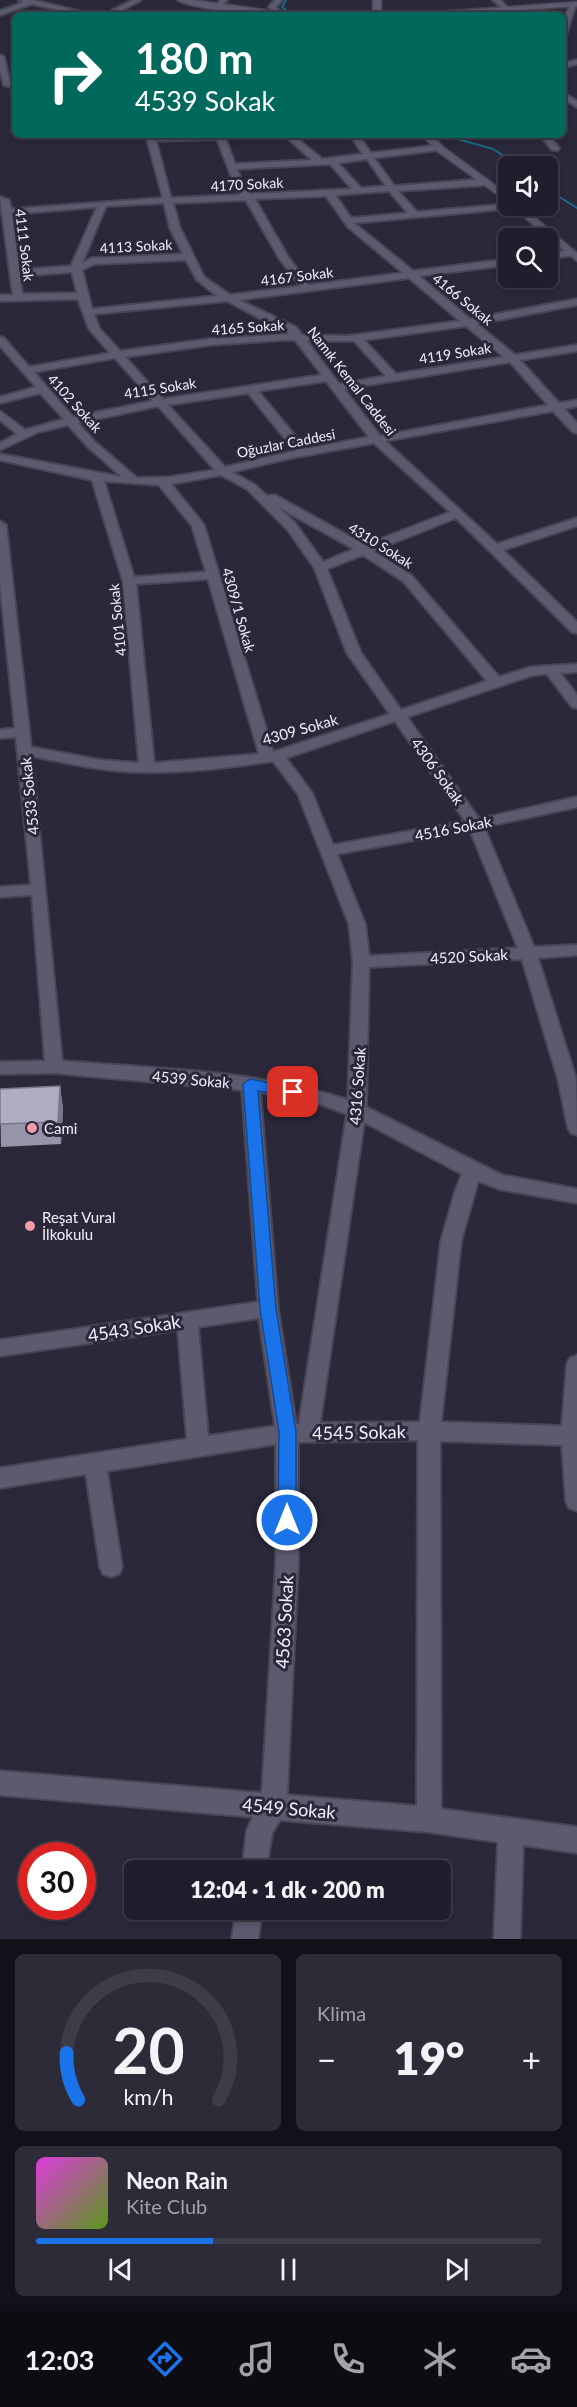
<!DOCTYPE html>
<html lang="tr">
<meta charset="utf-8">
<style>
body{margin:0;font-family:Lato,sans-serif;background:#2d2b38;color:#f1f3f6;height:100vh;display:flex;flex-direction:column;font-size:22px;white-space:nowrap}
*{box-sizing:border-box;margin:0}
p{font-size:20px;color:#a2a2a9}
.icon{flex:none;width:33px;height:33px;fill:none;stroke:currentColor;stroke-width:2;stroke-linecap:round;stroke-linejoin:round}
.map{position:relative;height:1939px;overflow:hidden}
.side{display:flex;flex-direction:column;gap:15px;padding:15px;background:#121018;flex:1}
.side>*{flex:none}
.banner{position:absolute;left:12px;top:12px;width:554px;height:126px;border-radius:9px;box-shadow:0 3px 9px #0003,0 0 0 2px #3d3c48;background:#00695c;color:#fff;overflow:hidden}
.tools{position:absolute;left:498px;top:156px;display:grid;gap:12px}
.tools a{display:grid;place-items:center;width:60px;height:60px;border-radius:9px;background:#201e2c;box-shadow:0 3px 9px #0003,0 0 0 2px #3d3c48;font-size:30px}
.speed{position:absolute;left:18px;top:1842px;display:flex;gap:12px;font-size:30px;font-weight:700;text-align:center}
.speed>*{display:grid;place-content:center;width:78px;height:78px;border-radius:50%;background:#201e2c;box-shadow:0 3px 9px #0003,0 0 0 2px #3d3c48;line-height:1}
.speed .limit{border:9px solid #d22;background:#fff;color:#111}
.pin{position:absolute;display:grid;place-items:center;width:51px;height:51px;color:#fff;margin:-26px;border-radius:12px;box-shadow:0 3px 9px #0006}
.me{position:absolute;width:66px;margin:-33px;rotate:0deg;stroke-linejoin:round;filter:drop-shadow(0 0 4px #0008)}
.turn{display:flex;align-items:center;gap:21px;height:126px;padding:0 24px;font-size:27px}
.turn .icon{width:78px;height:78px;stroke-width:2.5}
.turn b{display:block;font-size:42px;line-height:51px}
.big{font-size:45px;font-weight:800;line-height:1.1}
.side .widget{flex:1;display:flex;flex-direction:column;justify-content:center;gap:9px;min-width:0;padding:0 21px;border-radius:9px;background:#2d2b38}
.side .dial{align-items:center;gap:0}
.dial svg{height:156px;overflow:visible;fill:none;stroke:#3d3c48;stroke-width:7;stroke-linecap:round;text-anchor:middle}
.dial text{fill:#f1f3f6;stroke:none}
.song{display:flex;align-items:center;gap:18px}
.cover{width:72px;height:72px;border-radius:9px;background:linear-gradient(135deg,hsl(300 70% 55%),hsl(90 70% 35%))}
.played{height:6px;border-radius:3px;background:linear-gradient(90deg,#1a73e8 35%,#3d3c48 35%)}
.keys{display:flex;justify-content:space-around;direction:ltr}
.heat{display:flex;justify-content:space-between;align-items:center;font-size:33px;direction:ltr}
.side .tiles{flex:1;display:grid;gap:15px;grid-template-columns:1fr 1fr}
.widget:last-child{grid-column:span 2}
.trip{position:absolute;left:124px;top:1860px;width:327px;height:60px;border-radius:9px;background:#201e2c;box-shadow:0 3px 9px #0003,0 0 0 2px #3d3c48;font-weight:800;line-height:60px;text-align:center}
.menu{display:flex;height:96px;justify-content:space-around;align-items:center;background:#0d0c12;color:#a2a2a9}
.menu .icon{width:42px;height:42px}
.menu .selected{color:#1a73e8}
.menu b{font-size:27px;color:#f1f3f6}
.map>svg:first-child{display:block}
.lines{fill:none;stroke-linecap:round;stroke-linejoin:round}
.stream{stroke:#1a6a87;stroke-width:2}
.street-casing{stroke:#484655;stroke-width:4}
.secondary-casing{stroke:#484655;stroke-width:3}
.street{fill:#5c5a6e;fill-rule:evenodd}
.secondary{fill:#5c5a6e;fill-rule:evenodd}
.wall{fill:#9694a8}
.shaded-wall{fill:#7a7888}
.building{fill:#afacc3;stroke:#7a7888;stroke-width:1.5}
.route{fill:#1a73e8;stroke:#114b97;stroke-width:1.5}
.poi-dot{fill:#f39aab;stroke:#2b283a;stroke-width:2}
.labels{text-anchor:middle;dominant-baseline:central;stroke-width:6;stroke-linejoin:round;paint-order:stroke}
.far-street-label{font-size:14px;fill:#f1f0fc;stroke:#2b283a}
.street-label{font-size:15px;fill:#f1f0fc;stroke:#2b283a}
.poi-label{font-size:15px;fill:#f1f0fc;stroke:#2b283a;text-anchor:start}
.near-street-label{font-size:18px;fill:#f1f0fc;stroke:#2b283a}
</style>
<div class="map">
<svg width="577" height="1939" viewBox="0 0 577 1939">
<rect width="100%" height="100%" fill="#2b283a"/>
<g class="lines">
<g class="stream">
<polyline points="286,0 282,7 288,12"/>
<polyline points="443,135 493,149 520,166"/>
<polyline points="548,190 577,208"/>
</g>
<defs>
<g id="street">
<polygon points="19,0 32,0 95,15 81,15 32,4 0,15 0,11 24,2"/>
<polygon points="133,0 141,0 113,15 103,15"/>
<polygon points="220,0 227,0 219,8 215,8"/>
<polygon points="275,0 282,0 276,7 283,15 277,15 269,7"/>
<polygon points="493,0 500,0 509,9 504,10"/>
<polygon points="571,3 576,4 566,35 562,37 562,24"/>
<polygon points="247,9 251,11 246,15 238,15"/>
<polygon points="0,55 4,57 11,87 4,85 0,70"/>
<polygon points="577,60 577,64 562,68 562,64"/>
<polygon points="562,92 577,101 577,107 562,98"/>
<path d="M146,135H252L248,137L225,138L235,164L312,160L284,135H293L322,159L363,154L350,135H358L371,153L441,145L442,147L438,150L374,158L394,186L486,179L490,182L486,185L398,191L417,212L508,204V206H515L514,208L354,223L413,271L508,259V265L419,276L470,319L577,299V305L477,324L515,355L577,345V351L520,360L559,403L577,400V406L564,409L577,423V433L573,432L553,411L385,441L497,544L577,518V526L503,550L577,622V633L572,632L456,518L373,551L411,575L499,677L531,667L577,664V672L560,673L577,695V708L572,707L547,674L533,675L407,717L479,819L577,797V807L484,827L534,947L577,945V955L538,958L576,1079L577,1135L571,1133L568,1128L558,1079L522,959L369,967L366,1107L502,1175L577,1189V1203L499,1189L478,1181L461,1241L441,1422L562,1426L567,1364L570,1358L577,1355V1511L569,1508L566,1501L562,1445L440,1441L441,1809L577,1827V1853L523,1845L520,1939H494L498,1842L429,1832L280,1820L272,1833L266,1870H242L247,1830L253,1817L0,1795V1771L262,1793L276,1564V1444L107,1471L122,1567L119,1574L111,1577L103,1574L100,1567L86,1474L0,1488V1468L187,1439L178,1330L0,1356V1340L258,1302L242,1090L54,1073L0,1074V1062L45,1061L32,895L0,897V887L31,885L16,737L0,738V730L15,728L0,584V521L6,525L31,747L100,760L139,763L123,581L92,480L0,460V454L122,477L87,446L68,425L38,432L0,450V443L17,434L0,420V411L25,430L64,419L40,393L0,403V397L36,387L0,346V337L4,338L29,367L110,353L89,329L78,299L0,301V295H13L0,197L9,200L11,209L163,198ZM217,139L237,191L240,195L171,198L156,141ZM367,159L386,186L361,188L338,163ZM330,164L352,189L251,194L245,190L237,169ZM389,191L408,213L351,218L335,195ZM326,196L348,227L403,273L309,285L288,257L255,199ZM246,200L279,258L300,286L230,295L204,277L180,228L173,203ZM164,203L170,228L183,254L92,258L82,263L106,206ZM97,207L71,266L19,270L12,214ZM186,260L197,280L217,296L92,309L82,270L94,264ZM72,272L77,293L22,294L20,276ZM409,278L460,321L348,336L302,335L296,327L239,300ZM227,301L290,334L210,339L120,351L99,328L94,314ZM466,326L504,357L396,374L364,340ZM281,340H295L322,375L163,399L125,357L210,345ZM307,341H354L386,376L339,384ZM115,358L153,401L73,417L34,372ZM510,362L548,405L380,436L344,389ZM326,381L369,437L306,449L258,391ZM248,393L295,451L225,467L168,405ZM158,406L215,470L170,477L137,478L95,442L78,423ZM374,443L450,512L365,545L275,495L267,496L255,485L232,472L291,458ZM221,475L247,489L287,529L314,567L347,653L390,714L273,752L204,525L171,484ZM104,481L159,485L192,526L206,572L134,577ZM278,507L354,549L323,562L295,523ZM363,555L403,581L487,681L401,710L361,653L327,569ZM208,579L259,754L154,763L136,584ZM395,721L465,821L333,845L312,793L286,758ZM32,756C57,761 83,767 109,770C163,776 219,769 273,761L298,794L349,924L353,962L348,1100C257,1070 158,1069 62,1061ZM470,830L518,948L369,956L365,924L337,854ZM260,1092L314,1102L347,1114L299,1424H296L278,1309ZM364,1122L462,1174L455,1192L441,1241L420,1422L320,1423ZM259,1318L275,1426L208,1436L198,1327ZM418,1440L417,1806L287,1795L298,1564V1442Z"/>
<polygon points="540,135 548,135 559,148 558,150 552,150"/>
<polygon points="571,250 574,251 574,255 548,259 548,253"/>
<polygon points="236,1910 262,1910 258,1939 232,1939"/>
</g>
<g id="secondary">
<path d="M177,0H193L302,15C275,15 198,12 177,0Z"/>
<rect x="373" y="0" width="8" height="15"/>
<polygon points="577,2 577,6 455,15 419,15 423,13"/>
<polygon points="422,135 431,135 443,147 508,195 508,202 437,151"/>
<polygon points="511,206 521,206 577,253 577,261"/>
</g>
</defs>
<use href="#street" class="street-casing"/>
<use href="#secondary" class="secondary-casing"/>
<use href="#street" class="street"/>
<use href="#secondary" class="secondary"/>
</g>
<polygon class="wall" points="60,1086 63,1109 61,1144 1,1147 0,1089"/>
<polygon class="shaded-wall" points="60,1086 63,1109 61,1144 58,1122"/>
<polygon class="building" points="60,1086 58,1122 0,1124 0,1089"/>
<polygon class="route" points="250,1079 293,1087 300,1092 293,1098 258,1091 276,1309 296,1432 296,1520 294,1526 287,1529 281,1526 278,1520 279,1432 260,1309 243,1084"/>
<g class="poi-dot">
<circle cx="32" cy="1128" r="6"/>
<circle cx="30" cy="1226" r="6"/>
</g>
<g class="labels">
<g class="far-street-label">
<text transform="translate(247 184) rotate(-3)">4170 Sokak</text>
<text transform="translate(25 245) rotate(83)">4111 Sokak</text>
<text transform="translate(136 246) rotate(-3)">4113 Sokak</text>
<text transform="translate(297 276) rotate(-7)">4167 Sokak</text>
<text transform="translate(463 299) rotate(39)">4166 Sokak</text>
<text transform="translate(248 327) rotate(-4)">4165 Sokak</text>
<text transform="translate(455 353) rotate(-9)">4119 Sokak</text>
<text transform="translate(352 381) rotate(52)">Namık Kemal Caddesi</text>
<text transform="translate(160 388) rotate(-9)">4115 Sokak</text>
<text transform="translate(75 403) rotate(48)">4102 Sokak</text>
<text transform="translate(286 443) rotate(-11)">Oğuzlar Caddesi</text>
<text transform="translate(381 545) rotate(32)">4310 Sokak</text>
<text transform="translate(239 610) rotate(74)">4309/1 Sokak</text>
<text transform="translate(117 620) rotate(-96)">4101 Sokak</text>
</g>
<g class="street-label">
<text transform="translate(300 729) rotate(-16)">4309 Sokak</text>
<text transform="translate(438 771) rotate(54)">4306 Sokak</text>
<text transform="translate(29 796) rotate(-96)">4533 Sokak</text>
<text transform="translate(453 828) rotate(-11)">4516 Sokak</text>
<text transform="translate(469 956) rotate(-3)">4520 Sokak</text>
<text transform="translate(191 1079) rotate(5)">4539 Sokak</text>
<text transform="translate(357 1086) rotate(-86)">4316 Sokak</text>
</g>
<g class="poi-label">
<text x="44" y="1128">Cami</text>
<text x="42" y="1217">Reşat Vural<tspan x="42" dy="17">İlkokulu</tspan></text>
</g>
<g class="near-street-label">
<text transform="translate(134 1328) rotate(-9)">4543 Sokak</text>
<text transform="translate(359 1432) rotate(-1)">4545 Sokak</text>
<text transform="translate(284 1622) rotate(-87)">4563 Sokak</text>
<text transform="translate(289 1808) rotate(5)">4549 Sokak</text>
</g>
</g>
</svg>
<div class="tools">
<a><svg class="icon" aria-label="sound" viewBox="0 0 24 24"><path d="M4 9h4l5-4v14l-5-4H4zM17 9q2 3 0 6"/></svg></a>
<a><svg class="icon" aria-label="search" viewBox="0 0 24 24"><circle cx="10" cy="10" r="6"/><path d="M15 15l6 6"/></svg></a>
</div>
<div class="speed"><div class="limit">30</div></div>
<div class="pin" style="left:293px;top:1092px;background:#d93025"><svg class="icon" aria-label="arrive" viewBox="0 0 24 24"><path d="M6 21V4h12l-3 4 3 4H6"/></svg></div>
<svg class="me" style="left:287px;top:1520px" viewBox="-20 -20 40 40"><circle r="17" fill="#1a73e8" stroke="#fff" stroke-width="3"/><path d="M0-11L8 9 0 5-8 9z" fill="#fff"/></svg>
<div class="trip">12:04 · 1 dk · 200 m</div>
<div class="banner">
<div class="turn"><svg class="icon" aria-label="right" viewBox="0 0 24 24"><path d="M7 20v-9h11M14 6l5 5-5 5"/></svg><div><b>180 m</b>4539 Sokak</div></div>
</div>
</div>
<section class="side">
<div class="tiles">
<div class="widget dial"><svg viewBox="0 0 100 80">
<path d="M14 69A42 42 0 1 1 86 69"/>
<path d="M14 69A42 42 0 0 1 8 45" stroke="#1a73e8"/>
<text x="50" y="56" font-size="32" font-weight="700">20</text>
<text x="50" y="72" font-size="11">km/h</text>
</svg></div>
<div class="widget"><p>Klima</p>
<div class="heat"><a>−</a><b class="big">19°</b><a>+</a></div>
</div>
<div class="widget">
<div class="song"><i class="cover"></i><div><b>Neon Rain</b><p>Kite Club</p></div></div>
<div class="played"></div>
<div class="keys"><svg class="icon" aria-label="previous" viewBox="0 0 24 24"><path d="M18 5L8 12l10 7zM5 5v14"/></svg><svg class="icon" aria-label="pause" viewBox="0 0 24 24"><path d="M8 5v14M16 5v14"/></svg><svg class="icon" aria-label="next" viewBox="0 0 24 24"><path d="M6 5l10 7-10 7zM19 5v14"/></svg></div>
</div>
</div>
</section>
<nav class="menu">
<b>12:03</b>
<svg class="icon selected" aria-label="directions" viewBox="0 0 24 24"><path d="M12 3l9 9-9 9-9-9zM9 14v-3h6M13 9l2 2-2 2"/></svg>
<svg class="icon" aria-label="music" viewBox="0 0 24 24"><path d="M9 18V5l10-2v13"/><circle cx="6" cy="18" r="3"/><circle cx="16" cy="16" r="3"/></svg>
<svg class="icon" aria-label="phone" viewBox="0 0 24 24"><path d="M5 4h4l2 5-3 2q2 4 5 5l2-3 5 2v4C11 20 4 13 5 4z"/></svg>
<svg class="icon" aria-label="climate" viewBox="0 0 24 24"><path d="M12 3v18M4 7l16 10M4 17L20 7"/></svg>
<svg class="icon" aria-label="car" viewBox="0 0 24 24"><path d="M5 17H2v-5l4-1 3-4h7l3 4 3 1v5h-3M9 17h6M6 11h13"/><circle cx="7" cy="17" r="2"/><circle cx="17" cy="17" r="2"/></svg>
</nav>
